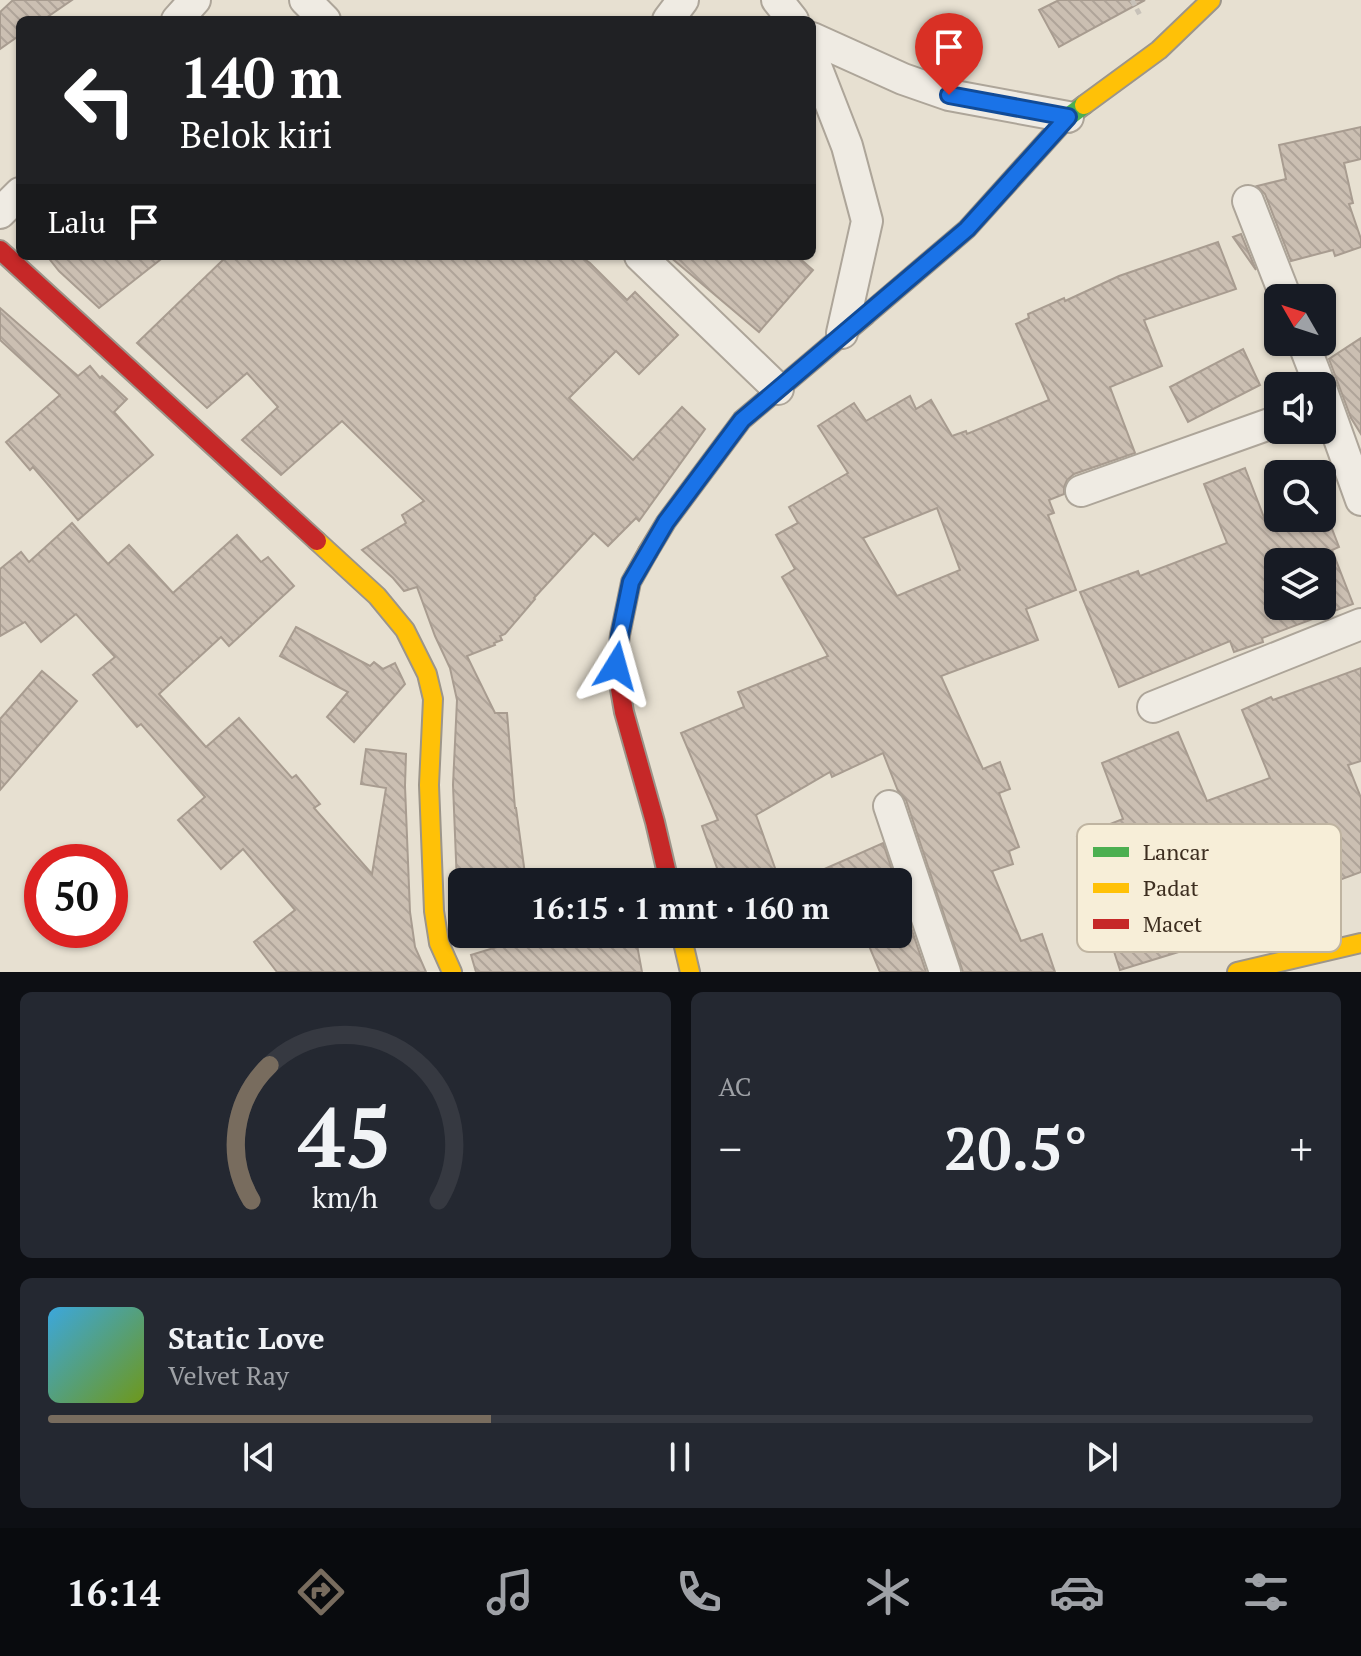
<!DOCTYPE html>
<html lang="id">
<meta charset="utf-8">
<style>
body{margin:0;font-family:"PT Serif",serif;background:#242831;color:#f1f3f6;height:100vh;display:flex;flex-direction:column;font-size:30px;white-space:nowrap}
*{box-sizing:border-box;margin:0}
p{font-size:26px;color:#9ea1a6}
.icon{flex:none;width:44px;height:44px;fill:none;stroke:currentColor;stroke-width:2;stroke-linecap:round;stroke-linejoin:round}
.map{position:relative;height:972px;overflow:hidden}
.details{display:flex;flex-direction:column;gap:20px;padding:20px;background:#0d0f14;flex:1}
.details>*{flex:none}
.top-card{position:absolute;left:16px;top:16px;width:800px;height:244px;border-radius:12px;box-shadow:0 2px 6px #0004;background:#202124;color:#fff;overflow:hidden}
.needle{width:52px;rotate:309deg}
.fabs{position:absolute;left:1264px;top:284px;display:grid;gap:16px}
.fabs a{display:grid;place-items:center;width:72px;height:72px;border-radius:12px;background:#171b24;box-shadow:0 2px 6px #0004;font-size:40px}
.speed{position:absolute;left:24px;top:844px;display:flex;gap:16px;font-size:40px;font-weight:700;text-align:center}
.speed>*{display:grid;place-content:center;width:104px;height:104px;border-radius:50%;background:#171b24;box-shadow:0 2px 6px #0004;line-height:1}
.speed .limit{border:12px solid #d22;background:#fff;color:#111}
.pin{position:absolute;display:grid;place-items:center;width:68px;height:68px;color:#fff;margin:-82px -34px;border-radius:50% 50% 50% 0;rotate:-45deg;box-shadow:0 0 8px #0007}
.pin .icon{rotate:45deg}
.me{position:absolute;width:88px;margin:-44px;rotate:8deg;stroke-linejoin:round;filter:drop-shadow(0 0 6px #0008)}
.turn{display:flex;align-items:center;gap:28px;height:168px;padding:0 32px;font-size:36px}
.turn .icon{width:104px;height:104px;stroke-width:2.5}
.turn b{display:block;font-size:56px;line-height:68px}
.then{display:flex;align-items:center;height:76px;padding:0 32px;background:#0003;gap:16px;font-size:30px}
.big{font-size:60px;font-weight:800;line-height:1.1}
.details .widget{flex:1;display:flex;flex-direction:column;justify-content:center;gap:12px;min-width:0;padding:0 28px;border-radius:12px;background:#242831}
.details .dial{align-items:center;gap:0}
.dial svg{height:208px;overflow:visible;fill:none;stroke:#363941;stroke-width:7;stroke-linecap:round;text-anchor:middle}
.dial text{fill:#f1f3f6;stroke:none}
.song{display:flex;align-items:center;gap:24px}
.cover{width:96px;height:96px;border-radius:12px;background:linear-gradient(135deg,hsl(200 70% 55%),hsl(80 70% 35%))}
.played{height:8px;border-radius:4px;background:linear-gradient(90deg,#786c5e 35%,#363941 35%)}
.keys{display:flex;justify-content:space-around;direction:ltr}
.heat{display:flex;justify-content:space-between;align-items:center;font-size:44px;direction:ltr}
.details .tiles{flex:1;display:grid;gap:20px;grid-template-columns:1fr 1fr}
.widget:last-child{grid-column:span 2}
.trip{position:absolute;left:448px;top:868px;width:464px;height:80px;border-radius:12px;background:#171b24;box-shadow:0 2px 6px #0004;font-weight:800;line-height:80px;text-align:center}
.tabs{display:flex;height:128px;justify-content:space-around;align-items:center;background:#090b0e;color:#9ea1a6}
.tabs .icon{width:56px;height:56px}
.tabs .selected{color:#786c5e}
.tabs b{font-size:36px;color:#f1f3f6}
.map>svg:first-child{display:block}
.building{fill:url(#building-back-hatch);stroke:#a89c90;stroke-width:2;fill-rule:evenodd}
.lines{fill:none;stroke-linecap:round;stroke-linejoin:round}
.street-casing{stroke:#ada599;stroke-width:34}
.fast-casing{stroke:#9c958a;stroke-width:22}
.slow-casing{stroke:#9c958a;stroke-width:22}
.jam-casing{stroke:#9c958a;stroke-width:22}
.path{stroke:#c8c2b9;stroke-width:5;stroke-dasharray:6 4;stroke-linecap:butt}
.street{stroke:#efebe3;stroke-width:30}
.fast{stroke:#4caf50;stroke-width:18}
.slow{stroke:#ffc107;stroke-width:18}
.jam{stroke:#c62828;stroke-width:18}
.route-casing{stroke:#114b97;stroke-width:20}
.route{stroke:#1a73e8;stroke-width:14}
.key{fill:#f7eed8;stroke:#bfb4a1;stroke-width:2}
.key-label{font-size:22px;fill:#3d2e20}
</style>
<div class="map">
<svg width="1361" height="972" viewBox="0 0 1361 972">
<defs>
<pattern id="building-back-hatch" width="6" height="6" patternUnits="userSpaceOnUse" patternTransform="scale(2)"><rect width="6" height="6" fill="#cbbfb2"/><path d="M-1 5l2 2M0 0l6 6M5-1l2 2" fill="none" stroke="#afa499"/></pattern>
</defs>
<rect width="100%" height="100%" fill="#e7e0d1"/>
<g class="building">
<polygon points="13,0 72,0 43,20 20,20 20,35 0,49 0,12"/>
<polygon points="1059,0 1145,0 1059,47 1039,10"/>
<polygon points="1361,127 1361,159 1344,163 1353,203 1349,204 1361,239 1361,247 1335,256 1333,250 1291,261 1265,194 1257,186 1286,179 1279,145"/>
<polygon points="1241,234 1256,270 1233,237"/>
<path d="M1218,242L1236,289L1144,320L1162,366L1110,387L1135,453L1074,474L1067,480L1064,487V494L1049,500L1054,513L1048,515L1076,590L1026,609L1038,640L941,676L983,769L1000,762L1010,789L999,793L1019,847L1009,851L1013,864L992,871L1021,941L1042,934L1055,972H963L906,800L898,791L883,753L832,777L830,772L756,815L780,882H722L702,826L718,820L681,733L744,707L738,692L828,656L782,577L795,569L776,535L798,523L789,507L848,473L818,426L854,403L866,421L910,396L916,409L931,400L952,436L966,431L967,434L1049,400L1016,324L1029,318L1028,314L1064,298L1065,301L1119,276ZM937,508L960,570L897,596L863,538Z"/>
<polygon points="47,256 165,256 99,308 59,271"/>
<polygon points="227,256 580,256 590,263 627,300 635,292 678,335 639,374 616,351 569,398 633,460 682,407 705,429 639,521 636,518 608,546 594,533 534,598 535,599 505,634 500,636 502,640 494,643 495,645 467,656 495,713 507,713 515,808 516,808 525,874 462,882 462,935 458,909 453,785 457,700 450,668 435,636 417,587 404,591 393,578 362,550 406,523 402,515 424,501 342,421 281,475 242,440 278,407 247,373 207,408 137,343"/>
<polygon points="669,256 797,256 813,270 759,332"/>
<polygon points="0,308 78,376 90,366 100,378 102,376 127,399 114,412 153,455 78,520 33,467 30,470 6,442 60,395 0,340"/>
<polygon points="1361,338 1361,434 1351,418 1329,359"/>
<polygon points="1243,349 1260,385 1188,422 1170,387"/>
<path d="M1245,468L1265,520L1278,515V518H1322V503L1339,547L1332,550L1353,604L1262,638L1263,642L1234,652L1230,641L1119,687L1080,592L1138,571L1140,576L1227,543L1204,484ZM1278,562H1322V606H1278Z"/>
<polygon points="72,523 108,564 129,545 173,593 237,535 261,562 268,557 294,586 229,646 221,637 159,694 206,747 239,718 292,778 296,775 320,804 314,808 372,874 386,788 361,784 366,749 406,754 405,786 410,912 415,947 426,972 277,972 254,942 295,910 243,849 221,869 178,820 205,797 141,724 137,727 93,675 115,657 76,614 41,642 25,622 0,636 0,569 21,552 29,562"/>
<polygon points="296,627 370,666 374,662 383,669 395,663 405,684 354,742 327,717 348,692 280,656"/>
<polygon points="1361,668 1361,761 1348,765 1361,798 1361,872 1331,883 1335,894 1248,928 1246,923 1196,940 1198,946 1120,970 1077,837 1123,819 1102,763 1178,732 1207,801 1270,778 1242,710 1271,697 1273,700"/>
<polygon points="42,671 77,701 0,790 0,719"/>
<polygon points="883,843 896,882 795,882"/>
<polygon points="898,889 926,972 880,972 864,934 898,934"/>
<polygon points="583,934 635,934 642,972 476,972 471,955 513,942 515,947"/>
</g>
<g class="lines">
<defs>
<g id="street">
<polyline points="305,0 325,20"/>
<polyline points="777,0 793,20"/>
<polyline points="177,20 195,0"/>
<polyline points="668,20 683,0"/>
<polyline points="812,38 903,79 949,95 1068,117"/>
<polyline points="812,56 847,146 867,221 842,333"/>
<polyline points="1248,201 1286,298"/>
<polyline points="0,213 20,193"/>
<polyline points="640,256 778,389"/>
<polyline points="1303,342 1320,386"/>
<polyline points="1322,391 1361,500"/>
<polyline points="1081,491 1278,421"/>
<polyline points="1153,707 1361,624"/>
<polyline points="889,806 945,972"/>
</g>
<polyline id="fast" points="865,316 967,229 1068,117 1084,105"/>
<g id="slow">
<polyline points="1084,105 1159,50 1211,0"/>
<polyline points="317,541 377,596 405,630 427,674 433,699 429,785 434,911 439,943 452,972"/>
<polyline points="648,552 666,522 742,420 865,316"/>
<polyline points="681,934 690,972"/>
<polyline points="1237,972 1361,943"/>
</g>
<g id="jam">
<polyline points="0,250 317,541"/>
<polyline points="648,552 631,582 620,635 616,666 624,712 655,822 669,882"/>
</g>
</defs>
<use href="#street" class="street-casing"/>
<use href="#fast" class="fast-casing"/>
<use href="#slow" class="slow-casing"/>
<use href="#jam" class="jam-casing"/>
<polyline class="path" points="1132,0 1141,17"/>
<use href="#street" class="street"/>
<use href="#fast" class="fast"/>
<use href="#slow" class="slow"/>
<use href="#jam" class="jam"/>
</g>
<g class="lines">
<defs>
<polyline id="route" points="616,666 620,635 631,582 666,522 742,420 967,229 1068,117 949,95"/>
</defs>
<use href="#route" class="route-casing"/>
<use href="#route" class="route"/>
</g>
<rect x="1077" y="824" width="264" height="128" rx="12" class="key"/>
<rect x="1093" y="847" width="36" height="10" fill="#4caf50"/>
<rect x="1093" y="883" width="36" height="10" fill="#ffc107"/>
<rect x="1093" y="919" width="36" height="10" fill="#c62828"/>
<g class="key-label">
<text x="1143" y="860">Lancar</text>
<text x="1143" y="896">Padat</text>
<text x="1143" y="932">Macet</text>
</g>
</svg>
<div class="fabs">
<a><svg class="needle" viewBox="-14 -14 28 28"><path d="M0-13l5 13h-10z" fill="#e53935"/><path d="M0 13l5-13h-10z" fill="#9ea1a6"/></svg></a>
<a><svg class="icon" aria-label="sound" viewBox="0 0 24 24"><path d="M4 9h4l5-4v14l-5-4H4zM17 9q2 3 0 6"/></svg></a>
<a><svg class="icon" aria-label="search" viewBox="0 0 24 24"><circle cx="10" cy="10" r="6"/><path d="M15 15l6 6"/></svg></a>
<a><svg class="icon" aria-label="layers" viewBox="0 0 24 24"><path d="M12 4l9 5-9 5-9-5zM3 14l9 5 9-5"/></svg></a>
</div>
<div class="speed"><div class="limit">50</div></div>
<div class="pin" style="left:949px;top:95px;background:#d93025"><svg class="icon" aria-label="arrive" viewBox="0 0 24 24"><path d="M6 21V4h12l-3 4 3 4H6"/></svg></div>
<svg class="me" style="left:616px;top:666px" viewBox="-20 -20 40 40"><path d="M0-17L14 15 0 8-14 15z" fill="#1a73e8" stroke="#fff" stroke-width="4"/></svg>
<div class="trip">16:15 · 1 mnt · 160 m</div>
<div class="top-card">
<div class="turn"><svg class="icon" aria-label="left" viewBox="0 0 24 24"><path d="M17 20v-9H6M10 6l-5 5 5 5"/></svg><div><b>140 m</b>Belok kiri</div></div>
<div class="then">Lalu<svg class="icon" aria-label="arrive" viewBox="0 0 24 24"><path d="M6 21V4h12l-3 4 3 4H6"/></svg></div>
</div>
</div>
<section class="details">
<div class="tiles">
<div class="widget dial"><svg viewBox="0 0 100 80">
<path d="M14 69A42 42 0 1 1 86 69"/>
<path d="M14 69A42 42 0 0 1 21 17" stroke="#786c5e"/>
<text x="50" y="56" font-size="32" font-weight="700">45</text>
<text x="50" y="72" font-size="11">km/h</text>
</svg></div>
<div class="widget"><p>AC</p>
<div class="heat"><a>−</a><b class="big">20.5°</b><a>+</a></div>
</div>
<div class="widget">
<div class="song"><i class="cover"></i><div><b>Static Love</b><p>Velvet Ray</p></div></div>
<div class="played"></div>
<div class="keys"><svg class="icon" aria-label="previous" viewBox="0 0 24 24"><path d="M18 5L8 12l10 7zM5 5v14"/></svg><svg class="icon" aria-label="pause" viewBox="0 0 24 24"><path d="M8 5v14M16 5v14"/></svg><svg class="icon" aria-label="next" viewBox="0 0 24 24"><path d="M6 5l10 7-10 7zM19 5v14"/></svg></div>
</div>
</div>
</section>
<nav class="tabs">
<b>16:14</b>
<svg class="icon selected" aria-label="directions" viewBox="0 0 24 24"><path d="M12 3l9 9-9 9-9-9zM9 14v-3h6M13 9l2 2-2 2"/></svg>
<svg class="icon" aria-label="music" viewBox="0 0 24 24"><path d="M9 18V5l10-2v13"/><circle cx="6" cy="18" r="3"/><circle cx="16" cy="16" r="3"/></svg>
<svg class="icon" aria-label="phone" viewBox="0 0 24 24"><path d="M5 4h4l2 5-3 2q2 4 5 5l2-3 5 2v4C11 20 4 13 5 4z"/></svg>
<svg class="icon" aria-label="climate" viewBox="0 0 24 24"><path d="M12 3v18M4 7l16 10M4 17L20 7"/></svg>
<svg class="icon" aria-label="car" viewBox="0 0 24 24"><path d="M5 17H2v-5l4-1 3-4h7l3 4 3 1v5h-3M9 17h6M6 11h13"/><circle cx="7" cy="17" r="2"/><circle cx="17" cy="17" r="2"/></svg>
<svg class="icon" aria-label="filters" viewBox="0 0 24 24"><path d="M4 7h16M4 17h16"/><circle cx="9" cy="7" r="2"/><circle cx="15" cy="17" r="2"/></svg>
</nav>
